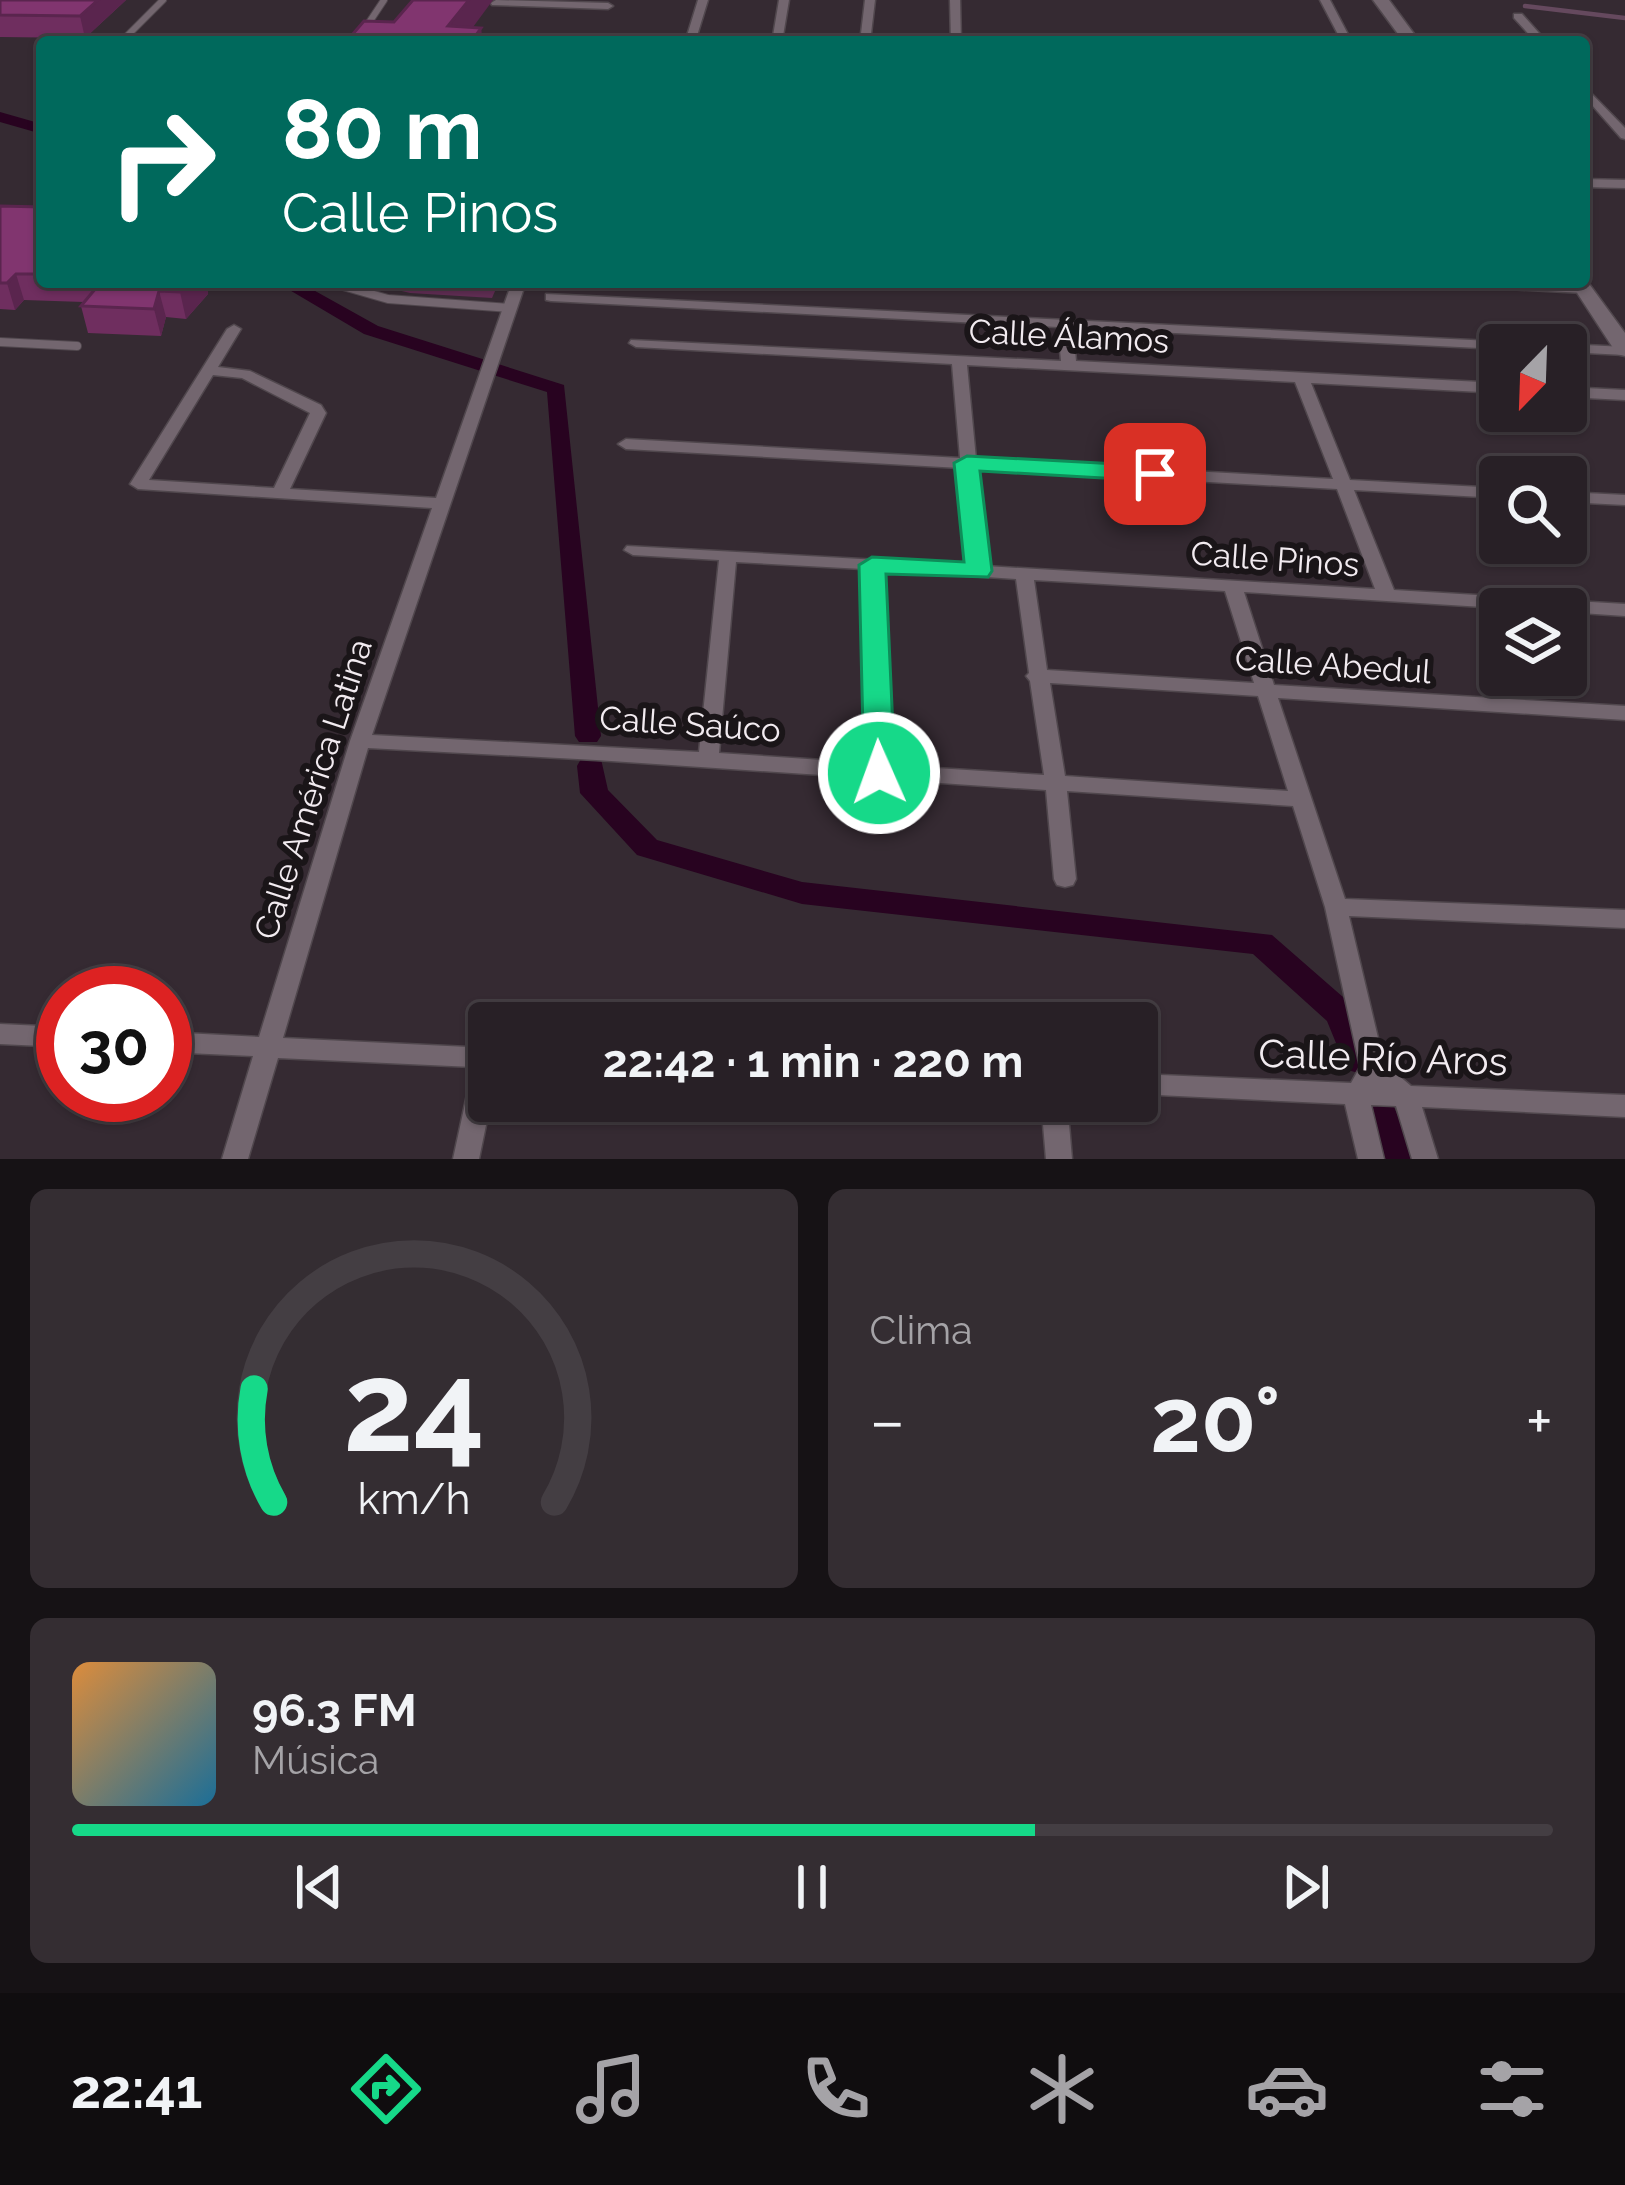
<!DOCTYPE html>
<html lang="es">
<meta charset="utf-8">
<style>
body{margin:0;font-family:Raleway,sans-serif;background:#342d32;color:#f1f3f6;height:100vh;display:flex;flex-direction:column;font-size:45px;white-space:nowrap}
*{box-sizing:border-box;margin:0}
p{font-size:39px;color:#a5a3a7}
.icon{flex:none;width:66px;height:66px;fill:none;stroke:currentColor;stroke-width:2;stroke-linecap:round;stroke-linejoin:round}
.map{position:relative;height:1159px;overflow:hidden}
.details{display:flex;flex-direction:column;gap:30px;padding:30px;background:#161215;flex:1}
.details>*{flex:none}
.banner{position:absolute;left:36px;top:36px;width:1554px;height:252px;border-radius:12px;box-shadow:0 3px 9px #0004,0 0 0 3px #443e43;background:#00695c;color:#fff;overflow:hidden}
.needle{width:78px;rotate:203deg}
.buttons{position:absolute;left:1479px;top:324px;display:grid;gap:24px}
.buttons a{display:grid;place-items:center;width:108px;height:108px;border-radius:12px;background:#282026;box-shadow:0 3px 9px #0004,0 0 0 3px #443e43;font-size:60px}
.speed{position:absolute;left:36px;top:966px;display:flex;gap:24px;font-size:60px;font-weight:700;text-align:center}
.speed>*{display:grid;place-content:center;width:156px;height:156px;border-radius:50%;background:#282026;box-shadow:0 3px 9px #0004,0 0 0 3px #443e43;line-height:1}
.speed .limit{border:18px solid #d22;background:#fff;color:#111}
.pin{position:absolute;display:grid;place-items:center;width:102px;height:102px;color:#fff;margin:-51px;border-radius:24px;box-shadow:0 6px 18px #0006}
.me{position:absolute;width:132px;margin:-66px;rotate:358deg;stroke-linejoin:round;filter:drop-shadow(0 0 9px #0008)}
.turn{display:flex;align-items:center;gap:42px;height:252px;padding:0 48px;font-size:54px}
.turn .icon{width:156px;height:156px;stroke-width:2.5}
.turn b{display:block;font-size:84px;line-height:102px}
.big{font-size:90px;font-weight:700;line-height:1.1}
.details .tile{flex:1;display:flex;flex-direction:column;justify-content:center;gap:18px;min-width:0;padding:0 42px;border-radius:18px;background:#342d32}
.details .dial{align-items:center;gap:0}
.dial svg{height:312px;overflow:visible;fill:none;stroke:#443e43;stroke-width:7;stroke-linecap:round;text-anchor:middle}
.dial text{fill:#f1f3f6;stroke:none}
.song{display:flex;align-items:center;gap:36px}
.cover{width:144px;height:144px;border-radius:18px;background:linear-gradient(135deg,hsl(30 70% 55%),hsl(200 70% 35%))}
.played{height:12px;border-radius:6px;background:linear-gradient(90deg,#16d989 65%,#443e43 65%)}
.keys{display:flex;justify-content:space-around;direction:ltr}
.heat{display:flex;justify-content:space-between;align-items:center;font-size:66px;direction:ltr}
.details .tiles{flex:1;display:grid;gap:30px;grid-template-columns:1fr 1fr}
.tile:last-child{grid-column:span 2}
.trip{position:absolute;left:468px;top:1002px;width:690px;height:120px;border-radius:12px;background:#282026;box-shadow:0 3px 9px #0004,0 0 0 3px #443e43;font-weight:700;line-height:120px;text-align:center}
.dock{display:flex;height:192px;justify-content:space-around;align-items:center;background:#100d0f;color:#a5a3a7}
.dock .icon{width:84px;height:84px}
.dock .current{color:#16d989}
.dock b{font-size:54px;color:#f1f3f6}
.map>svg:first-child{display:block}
.green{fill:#612e54}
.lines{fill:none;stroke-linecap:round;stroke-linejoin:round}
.stream{stroke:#65495e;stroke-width:4.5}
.canal{fill:#280320;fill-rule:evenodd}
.lane-far1-casing{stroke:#50474d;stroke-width:8}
.lane-casing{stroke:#50474d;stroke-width:10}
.street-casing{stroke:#50474d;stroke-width:3}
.secondary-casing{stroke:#50474d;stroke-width:3}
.lane-far1{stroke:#73666f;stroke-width:6}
.lane{stroke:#73666f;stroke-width:8}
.street{fill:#73666f;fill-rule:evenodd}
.secondary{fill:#73666f;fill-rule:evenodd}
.wall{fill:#6f2e5f}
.shaded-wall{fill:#5a254e}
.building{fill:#81356f;stroke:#5a254e;stroke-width:3}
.route{fill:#16d989;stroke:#0e8d59;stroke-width:3}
.labels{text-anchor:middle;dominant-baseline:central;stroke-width:12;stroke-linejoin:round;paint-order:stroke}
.street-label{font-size:33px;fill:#f2ebf0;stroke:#1a1518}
.near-street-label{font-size:39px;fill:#f2ebf0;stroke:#1a1518}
</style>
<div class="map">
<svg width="1625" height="1159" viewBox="0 0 1625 1159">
<rect width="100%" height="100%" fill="#352a32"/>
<polygon class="green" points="364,282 499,282 492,298 410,293"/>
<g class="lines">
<polyline class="stream" points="1525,6 1625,18"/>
<g class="canal">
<polygon points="0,112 42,124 42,134 0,122"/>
<polygon points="276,282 299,282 378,326 564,385 601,736 597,742 579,742 575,736 547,392 364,334"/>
<polygon points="591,757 601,759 608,790 657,840 802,882 1272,935 1351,1004 1375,1060 1371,1070 1359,1073 1347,1070 1327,1021 1253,954 802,904 637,855 580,793 577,766 581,759"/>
<polygon points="1374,1084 1386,1088 1416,1159 1382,1159 1357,1098 1362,1088"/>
</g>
<defs>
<g id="lane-far1">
<polyline points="124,39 163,0"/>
<polyline points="356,42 384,0"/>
</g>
<g id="lane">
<polyline points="329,282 388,299 510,308"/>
<polyline points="0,342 77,346"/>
</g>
<g id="street">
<polygon points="496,0 608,3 613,6 608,9 492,5 491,3"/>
<polygon points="698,0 708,0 696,39 707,42 589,40 594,37 686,39"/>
<polygon points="779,0 789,0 782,42 772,42"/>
<polygon points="865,0 875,0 870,42 860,42"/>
<polygon points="950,0 960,0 961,42 951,42"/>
<polygon points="1320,0 1330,0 1352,42 1342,42"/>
<polygon points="1514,14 1522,14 1547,42 1536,42 1514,18"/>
<polygon points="1584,86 1625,128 1625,139 1621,138 1584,96"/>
<polygon points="1584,179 1625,180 1625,188 1584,187"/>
<path d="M512,282H526L372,735L699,752L719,560L633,555L624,550L627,546L969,565L960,468L626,449L618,444L626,439L960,458L952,364L636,347L629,343L631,340L1061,361L1058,327L551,301L546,300V294L1511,342L1513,345H1500V349L1073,328L1076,361L1500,383V393L1311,383L1350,480L1500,488V498L1354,490L1394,590L1625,604V616L1566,612V609H1515L1244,592L1274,685L1625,706V720L1278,698L1345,899L1625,910V928L1349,916L1384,1063L1411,1086L1625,1095V1117L1422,1107L1438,1159H1412L1396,1106L1371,1105L1384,1159H1358L1345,1104L1137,1094V1074L1351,1083L1360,1067L1325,907L1293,806L1067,791L1076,879L1073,885L1065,887L1057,885L1054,879L1046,790L596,760L368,748L283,1038L489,1048L491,1101L479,1159H453L473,1067L278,1058L248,1159H222L253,1056L165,1052V1032L259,1037L350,741L432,508L138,489L130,484L227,329L234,325L241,329L218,367L250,371L321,405L326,413L290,489L436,498ZM967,365L1295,382L1333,479L976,459ZM213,375L242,378L310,413L274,488L149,480ZM977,469L1337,489L1375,589L986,566ZM736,562L863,569L868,763L719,753ZM881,570L1016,579L1029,673L1026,676L1030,681L1044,775L889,765ZM1034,580L1225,591L1254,683L1047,670ZM1050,683L1258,696L1288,791L1065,776Z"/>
<polygon points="1446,282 1584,285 1591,289 1584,293 1453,286"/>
<polygon points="1566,344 1625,347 1625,355 1566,352 1566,345 1561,345"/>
<polygon points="1566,387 1625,390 1625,400 1566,397"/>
<polygon points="1538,411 1554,411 1564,429 1562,432 1550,432"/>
<polygon points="1566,492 1625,495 1625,505 1566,502"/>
<polygon points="0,1024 63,1027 63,1047 0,1044"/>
<polygon points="1041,1101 1067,1101 1072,1159 1046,1159"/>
</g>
<g id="secondary">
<polygon points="1373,0 1389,0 1420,42 1404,42"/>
<polygon points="1584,277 1625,333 1625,356 1617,354 1570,282 1584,282"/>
</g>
</defs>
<use href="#lane-far1" class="lane-far1-casing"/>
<use href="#lane" class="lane-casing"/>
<use href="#street" class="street-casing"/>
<use href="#secondary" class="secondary-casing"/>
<use href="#lane-far1" class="lane-far1"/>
<use href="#lane" class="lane"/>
<use href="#street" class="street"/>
<use href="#secondary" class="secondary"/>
</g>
<g class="wall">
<polygon points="0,0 126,0 85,38 0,37"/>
<polygon points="0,206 42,207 42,282 206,282 208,294 186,319 166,317 161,336 88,333 81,306 84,302 24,300 15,310 0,309"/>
</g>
<g class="shaded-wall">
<polygon points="98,0 126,0 85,38 80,16"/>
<polygon points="469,0 493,0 462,42 448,26"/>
<polygon points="481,28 483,42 471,42"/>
<polygon points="16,274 24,300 15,310 7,283"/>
<polygon points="189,282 206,282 208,294 186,319 180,292"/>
<polygon points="159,291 166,317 161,336 154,309"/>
</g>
<g class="building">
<polygon points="0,0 98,0 80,16 0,15"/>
<polygon points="413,0 469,0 448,26 481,28 471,42 346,42 364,21 394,22"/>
<polygon points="0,206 42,207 42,274 16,274 7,283 0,283"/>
<polygon points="101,282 189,282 180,292 159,291 154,309 81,306"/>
</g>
<polygon class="route" points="967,456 1155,466 1168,474 1155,481 980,471 992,571 988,577 886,574 895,773 879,784 864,773 859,565 872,557 964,562 954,463"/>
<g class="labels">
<g class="street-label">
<text transform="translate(1069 336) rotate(3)">Calle Álamos</text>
<text transform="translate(1275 559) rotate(4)">Calle Pinos</text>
<text transform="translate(1333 665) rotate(4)">Calle Abedul</text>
<text transform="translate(690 724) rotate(4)">Calle Saúco</text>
<text transform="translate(313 789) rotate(-72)">Calle América Latina</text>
</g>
<g class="near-street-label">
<text transform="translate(1383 1057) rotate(2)">Calle Río Aros</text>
</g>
</g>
</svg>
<div class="buttons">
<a><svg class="needle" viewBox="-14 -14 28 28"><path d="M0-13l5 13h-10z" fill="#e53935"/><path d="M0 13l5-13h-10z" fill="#a5a3a7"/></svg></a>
<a><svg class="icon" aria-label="search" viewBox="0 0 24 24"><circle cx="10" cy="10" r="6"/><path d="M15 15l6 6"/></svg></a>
<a><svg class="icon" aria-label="layers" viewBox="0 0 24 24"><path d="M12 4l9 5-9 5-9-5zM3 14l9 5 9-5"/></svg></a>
</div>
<div class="speed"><div class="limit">30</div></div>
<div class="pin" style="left:1155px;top:474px;background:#d93025"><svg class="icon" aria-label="arrive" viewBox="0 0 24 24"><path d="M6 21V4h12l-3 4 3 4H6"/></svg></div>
<svg class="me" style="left:879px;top:773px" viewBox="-20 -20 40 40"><circle r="17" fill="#16d989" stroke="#fff" stroke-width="3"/><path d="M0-11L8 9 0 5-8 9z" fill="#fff"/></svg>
<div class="trip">22:42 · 1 min · 220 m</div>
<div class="banner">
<div class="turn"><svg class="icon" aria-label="right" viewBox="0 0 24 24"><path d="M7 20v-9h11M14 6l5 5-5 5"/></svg><div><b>80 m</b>Calle Pinos</div></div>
</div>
</div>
<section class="details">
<div class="tiles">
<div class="tile dial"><svg viewBox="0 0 100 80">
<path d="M14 69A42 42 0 1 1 86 69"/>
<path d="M14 69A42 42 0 0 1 9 40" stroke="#16d989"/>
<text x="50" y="56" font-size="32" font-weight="700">24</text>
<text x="50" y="72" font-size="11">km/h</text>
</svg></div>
<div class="tile"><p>Clima</p>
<div class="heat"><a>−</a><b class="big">20°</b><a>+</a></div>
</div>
<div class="tile">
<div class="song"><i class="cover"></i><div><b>96.3 FM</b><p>Música</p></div></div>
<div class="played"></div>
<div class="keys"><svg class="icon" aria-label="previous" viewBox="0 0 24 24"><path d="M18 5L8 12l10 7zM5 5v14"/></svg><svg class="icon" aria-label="pause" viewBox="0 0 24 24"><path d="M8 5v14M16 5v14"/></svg><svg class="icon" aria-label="next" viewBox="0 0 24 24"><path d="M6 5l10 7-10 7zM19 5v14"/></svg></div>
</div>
</div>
</section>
<nav class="dock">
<b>22:41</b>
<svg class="icon current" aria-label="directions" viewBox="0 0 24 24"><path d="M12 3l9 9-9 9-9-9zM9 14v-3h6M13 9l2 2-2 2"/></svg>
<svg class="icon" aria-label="music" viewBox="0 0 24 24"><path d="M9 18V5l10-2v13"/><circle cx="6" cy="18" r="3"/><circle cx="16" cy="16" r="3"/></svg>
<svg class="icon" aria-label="phone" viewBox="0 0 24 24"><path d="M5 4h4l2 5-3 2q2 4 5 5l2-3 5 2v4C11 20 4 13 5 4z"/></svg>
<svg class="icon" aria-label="climate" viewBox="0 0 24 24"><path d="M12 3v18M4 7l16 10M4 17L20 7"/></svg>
<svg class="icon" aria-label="car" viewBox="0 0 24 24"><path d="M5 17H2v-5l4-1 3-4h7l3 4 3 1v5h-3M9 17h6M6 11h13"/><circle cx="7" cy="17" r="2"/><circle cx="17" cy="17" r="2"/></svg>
<svg class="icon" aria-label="filters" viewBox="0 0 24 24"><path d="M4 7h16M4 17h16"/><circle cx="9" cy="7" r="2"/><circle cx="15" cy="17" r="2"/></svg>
</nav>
